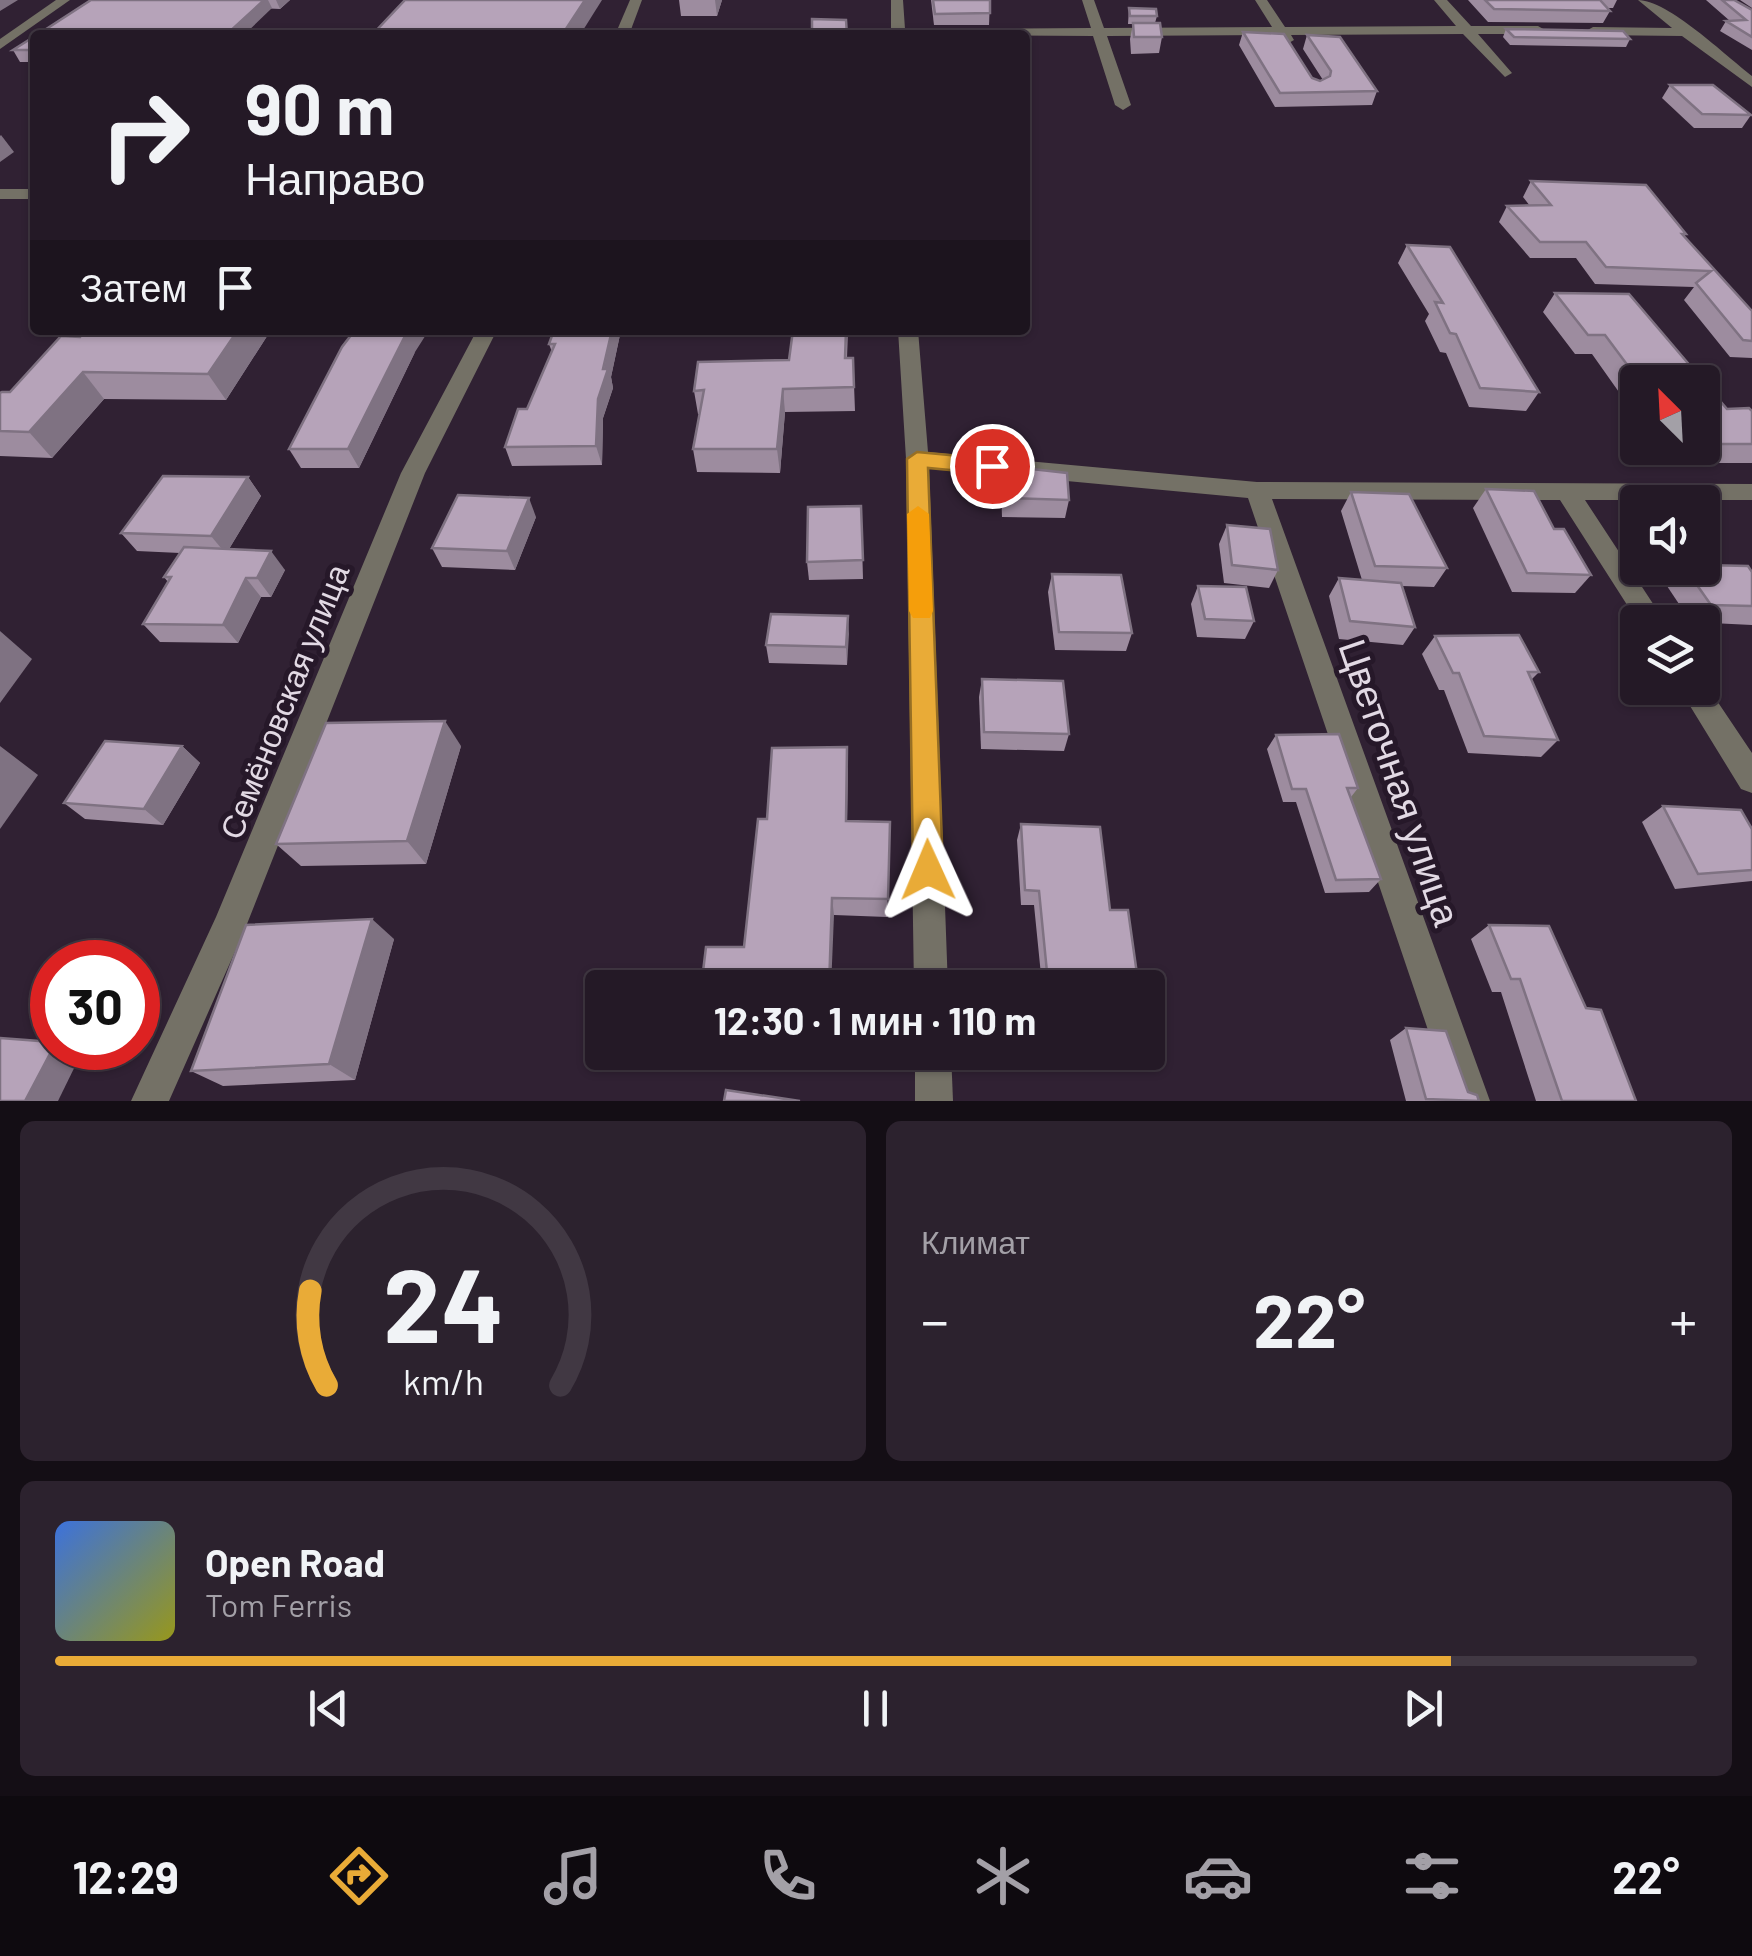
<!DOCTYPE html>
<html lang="ru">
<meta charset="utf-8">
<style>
body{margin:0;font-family:Barlow,sans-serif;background:#2c222e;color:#f1f3f6;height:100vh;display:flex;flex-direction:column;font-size:38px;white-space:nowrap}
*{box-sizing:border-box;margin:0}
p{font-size:32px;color:#a3a0a7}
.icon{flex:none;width:55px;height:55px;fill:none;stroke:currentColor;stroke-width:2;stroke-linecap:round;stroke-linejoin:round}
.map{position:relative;height:1101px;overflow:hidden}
.sheet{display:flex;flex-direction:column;gap:20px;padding:20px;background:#140e15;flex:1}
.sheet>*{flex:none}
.guide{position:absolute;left:30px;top:30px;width:1000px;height:305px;border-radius:10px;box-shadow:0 2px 8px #0004,0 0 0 2px #413843;background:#241926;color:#f1f3f6;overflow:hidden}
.needle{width:65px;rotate:336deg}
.fabs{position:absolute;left:1620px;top:365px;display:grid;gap:20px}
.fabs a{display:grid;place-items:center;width:100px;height:100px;border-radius:10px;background:#241926;box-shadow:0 2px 8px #0004,0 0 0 2px #413843;font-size:50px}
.speed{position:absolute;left:30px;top:940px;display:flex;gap:20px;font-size:50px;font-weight:700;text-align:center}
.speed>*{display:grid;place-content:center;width:130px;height:130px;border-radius:50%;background:#241926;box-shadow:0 2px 8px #0004,0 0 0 2px #413843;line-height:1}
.speed .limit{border:15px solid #d22;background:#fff;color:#111}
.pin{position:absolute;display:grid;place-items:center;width:85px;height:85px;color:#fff;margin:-42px;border:5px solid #fff;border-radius:50%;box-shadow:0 2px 10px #0007}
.me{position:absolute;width:110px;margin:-55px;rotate:359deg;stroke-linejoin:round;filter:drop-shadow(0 0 8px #0008)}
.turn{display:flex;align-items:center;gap:35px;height:210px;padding:0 50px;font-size:45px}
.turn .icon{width:130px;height:130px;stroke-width:2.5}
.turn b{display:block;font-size:70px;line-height:85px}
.then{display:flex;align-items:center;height:95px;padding:0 50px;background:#0003;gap:20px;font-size:38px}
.big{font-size:75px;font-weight:700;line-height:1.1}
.sheet .card{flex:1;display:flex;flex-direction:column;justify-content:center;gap:15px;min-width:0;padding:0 35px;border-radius:15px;background:#2c222e}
.sheet .dial{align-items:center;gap:0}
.dial svg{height:260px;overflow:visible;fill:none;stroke:#413843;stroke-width:7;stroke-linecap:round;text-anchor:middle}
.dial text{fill:#f1f3f6;stroke:none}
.song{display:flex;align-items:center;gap:30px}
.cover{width:120px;height:120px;border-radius:15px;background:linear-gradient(135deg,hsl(220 70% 55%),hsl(60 70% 35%))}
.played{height:10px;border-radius:5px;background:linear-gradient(90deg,#e9ab37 85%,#413843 85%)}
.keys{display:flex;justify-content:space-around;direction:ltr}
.heat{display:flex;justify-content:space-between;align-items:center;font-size:55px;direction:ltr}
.sheet .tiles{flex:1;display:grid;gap:20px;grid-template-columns:1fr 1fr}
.card:last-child{grid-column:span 2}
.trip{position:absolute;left:585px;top:970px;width:580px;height:100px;border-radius:10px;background:#241926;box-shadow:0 2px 8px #0004,0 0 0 2px #413843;font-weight:700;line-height:100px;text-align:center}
.tabs{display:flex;height:160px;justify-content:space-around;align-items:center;background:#0e0a0f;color:#a3a0a7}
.tabs .icon{width:70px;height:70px}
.tabs .on{color:#e9ab37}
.tabs b{font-size:45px;color:#f1f3f6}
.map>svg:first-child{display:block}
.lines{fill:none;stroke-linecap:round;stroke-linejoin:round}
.minor{fill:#747166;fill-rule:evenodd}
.wall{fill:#9d8c9f}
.shaded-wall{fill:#7f7282}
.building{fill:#b6a3b9;stroke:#7f7282;stroke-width:2.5}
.route{fill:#e9ab37;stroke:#976f24;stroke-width:2.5}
.slow{fill:#f59e0b}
.labels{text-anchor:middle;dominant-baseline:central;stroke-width:10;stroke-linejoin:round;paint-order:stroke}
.street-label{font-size:32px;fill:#e2d9e4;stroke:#261829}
.near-street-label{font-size:38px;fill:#e2d9e4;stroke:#261829}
</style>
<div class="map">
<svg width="1752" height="1101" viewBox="0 0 1752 1101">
<rect width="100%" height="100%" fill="#302133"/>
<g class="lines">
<g class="minor">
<polygon points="56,0 70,0 0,49 0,39"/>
<polygon points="630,0 642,0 629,35 615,35"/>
<polygon points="891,0 903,0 905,29 1091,28 1082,0 1094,0 1104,28 1272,27 1255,0 1267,0 1285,27 1456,26 1434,0 1447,0 1471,26 1538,26 1545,30 1538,34 1478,34 1512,73 1505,77 1463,34 1291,35 1294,40 1287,44 1277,35 1107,36 1131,105 1123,110 1115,105 1093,36 891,35"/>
<path d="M1638,0C1668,0 1726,56 1752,76V87L1682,36L1593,35L1586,31L1593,27L1672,28Z"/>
<rect x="0" y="189" width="35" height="10"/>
<polygon points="477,330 497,330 425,473 245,929 169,1101 131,1101 216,917 401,473"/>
<polygon points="898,330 918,330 928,452 1257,482 1752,484 1752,500 1585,500 1665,622 1638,622 1560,500 1272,499 1490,1101 1452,1101 1248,498 929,468 948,988 914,988 906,459"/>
<polygon points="1703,680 1752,753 1752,793 1741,789 1679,688 1702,688"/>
<polygon points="915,1052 951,1052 953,1101 915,1101"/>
</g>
</g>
<g class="wall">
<polygon points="91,0 290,0 280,9"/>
<polygon points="679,0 722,0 717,16 681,16"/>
<polygon points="931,0 990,0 989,25 934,25"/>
<polygon points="1468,0 1617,0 1613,8 1608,8 1610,11 1603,23 1488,22"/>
<polygon points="1706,0 1734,0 1752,10 1752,50 1720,31 1726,21 1730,21"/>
<polygon points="1740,0 1752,0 1752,8"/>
<polygon points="1129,8 1157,16 1155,23 1162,37 1159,53 1131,54 1130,39 1133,24 1128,24"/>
<polygon points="1506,29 1630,39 1626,47 1510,45 1503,37"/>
<polygon points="1243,32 1312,78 1320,81 1323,80 1303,49 1307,35 1377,91 1372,105 1275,107 1239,45"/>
<polygon points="35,36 35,62 20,62 13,50"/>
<polygon points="1670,85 1751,115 1742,128 1694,128 1662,98"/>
<polygon points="1531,181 1686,234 1684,236 1752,311 1752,358 1730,357 1684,300 1694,287 1595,284 1576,258 1530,258 1499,222 1507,206 1530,206 1523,197"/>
<polygon points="1407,245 1539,392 1526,411 1469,407 1446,353 1440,352 1425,321 1429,314 1398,263"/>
<polygon points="1555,293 1629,294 1727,409 1749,408 1752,411 1752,463 1657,463 1646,448 1702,448 1702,382 1638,382 1638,419 1592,354 1575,354 1543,312"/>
<polygon points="271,330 226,400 104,399 52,458 0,456 0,393 10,392 80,337"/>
<polygon points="554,330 621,330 611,377 613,388 603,418 602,465 512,466 505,447 527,409 552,352 549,344"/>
<polygon points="848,330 847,358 853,358 855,411 785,412 780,473 697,472 693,449 699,414 698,414 694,391 789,360"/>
<polygon points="415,352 359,468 301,468 289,449"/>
<polygon points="1004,466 1069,500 1065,518 1002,517 1001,485"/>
<polygon points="248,477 261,496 229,549 285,570 271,597 261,597 238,643 160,642 143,624 168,582 164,577 180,553 137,551 121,533"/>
<polygon points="1486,489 1554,529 1591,575 1575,593 1512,592 1473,508"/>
<polygon points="1351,492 1447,568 1434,587 1402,586 1415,627 1403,645 1339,639 1329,596 1339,578 1362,580 1341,511"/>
<polygon points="861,506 863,579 809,580 807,562"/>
<polygon points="536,517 515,570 442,567 432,548"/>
<polygon points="1227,525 1278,570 1269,588 1224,583 1219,544"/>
<polygon points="1681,568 1702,568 1752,572 1752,625 1691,622 1665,583"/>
<polygon points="1052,574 1132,633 1126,651 1055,650 1048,592"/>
<polygon points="1198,586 1254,621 1245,639 1197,637 1191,604"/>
<polygon points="848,616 847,665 769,663 766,645"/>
<polygon points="1435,636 1539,672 1531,680 1558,740 1541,757 1468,753 1444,690 1439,690 1422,654"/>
<polygon points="982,679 1069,734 1064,751 981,749 979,697"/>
<polygon points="1276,735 1358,788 1351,797 1381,879 1369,892 1325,893 1296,802 1283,802 1267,749"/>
<polygon points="182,746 200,763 163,825 85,819 64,803"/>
<polygon points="461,746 426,864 301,866 276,844"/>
<polygon points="848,767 847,821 890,822 887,917 834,915 744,947 767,819"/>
<polygon points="1663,806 1752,829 1752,881 1675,889 1642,822"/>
<polygon points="1021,824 1110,910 1137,974 1129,987 1042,985 1034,905 1021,905 1017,840"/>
<polygon points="1489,925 1586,1008 1636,1101 1536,1101 1501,992 1492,992 1471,939"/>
<polygon points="394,939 355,1080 223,1086 191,1071"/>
<polygon points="1406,1028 1468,1092 1479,1101 1406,1101 1390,1040"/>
</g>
<g class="shaded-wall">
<polygon points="0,0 18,0 0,11"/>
<polygon points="264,0 268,0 272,8 244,35 226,35"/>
<polygon points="276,0 290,0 280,9"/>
<polygon points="585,0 602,0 580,35 562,35"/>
<polygon points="715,0 722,0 717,16"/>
<polygon points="1,135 14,152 0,162 0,136"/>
<polygon points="238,330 271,330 226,400 208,374"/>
<polygon points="408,330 429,330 415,352 359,468 348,449"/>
<polygon points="612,330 621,330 611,377 613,388 603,418 602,465 596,446 598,399"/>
<polygon points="83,372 104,399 52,458 29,432"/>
<polygon points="783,389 785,412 780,473 777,449"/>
<polygon points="248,477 261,496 226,554 211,536"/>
<polygon points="529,498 536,517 515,570 507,551"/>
<polygon points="271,551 285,570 271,597 257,578"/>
<polygon points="246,578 261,597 238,643 223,625"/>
<polygon points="848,616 849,634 847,665 846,647"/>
<polygon points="0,631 32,659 0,703"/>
<polygon points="445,721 461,746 426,864 407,841"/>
<polygon points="0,746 38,775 0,829"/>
<polygon points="182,746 200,763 163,825 144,809"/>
<polygon points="832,898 834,915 831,988 829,988"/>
<polygon points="372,919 394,939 355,1080 329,1064"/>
<polygon points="53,1048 67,1048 81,1054 58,1101 25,1101"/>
</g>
<g class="building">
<polygon points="91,0 264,0 226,35 37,35"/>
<polygon points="405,0 585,0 562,35 372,35"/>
<polygon points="933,0 990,0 990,13 935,14"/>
<polygon points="1485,0 1600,0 1610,11 1494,9"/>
<polygon points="1722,0 1734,0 1752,10 1752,37 1726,21 1746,20"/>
<polygon points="1129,8 1156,9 1157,16 1130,16"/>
<polygon points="812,19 846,20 847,35 812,35"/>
<polygon points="1133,23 1160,23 1162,37 1134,37"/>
<polygon points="1506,29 1623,31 1630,39 1514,37"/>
<polygon points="1243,32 1284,34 1312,78 1320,81 1330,76 1331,71 1307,35 1340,37 1377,91 1280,93"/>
<polygon points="35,36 35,50 13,50"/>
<polygon points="1670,85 1713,85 1751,115 1702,114"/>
<polygon points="1531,181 1646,185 1686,234 1682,234 1752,311 1752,341 1743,340 1696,283 1711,271 1606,267 1586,242 1540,242 1507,206 1551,205"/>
<polygon points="1407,245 1450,247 1539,392 1480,388 1456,334 1450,333 1435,302 1443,303"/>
<polygon points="1555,293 1629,294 1727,409 1749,408 1752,411 1752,444 1702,444 1702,382 1640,382 1605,335 1588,335"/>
<polygon points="85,330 238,330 208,374 83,372 29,432 0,431 0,393 2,392 10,392 61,336 80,337"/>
<polygon points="355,330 408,330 348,449 289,449 342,347"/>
<polygon points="554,330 612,330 603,369 608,369 598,399 596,446 505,447 518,409 527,409 555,344 549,344"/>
<polygon points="793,330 846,330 845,358 853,358 854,387 783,389 777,449 693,449 704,390 694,391 698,362 789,360"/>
<polygon points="1004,466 1067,473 1069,500 1005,498"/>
<polygon points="163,476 248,477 211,536 121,533"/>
<polygon points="1486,489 1534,491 1554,529 1564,529 1591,575 1527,573"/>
<polygon points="1351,492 1409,494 1447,568 1375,566"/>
<polygon points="458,495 529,498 507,551 432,548"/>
<polygon points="861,506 863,560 807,562 808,507"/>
<polygon points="1227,525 1270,529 1278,570 1232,565"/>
<polygon points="184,547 271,551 257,578 246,578 223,625 143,624 171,577 164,577"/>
<polygon points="1702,565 1748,566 1752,572 1752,606 1711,605 1685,568 1702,568"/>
<polygon points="1052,574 1121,575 1132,633 1059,632"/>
<polygon points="1339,578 1401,583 1415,627 1350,621"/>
<polygon points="1198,586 1246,587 1254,621 1205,619"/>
<polygon points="771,614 848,616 846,647 766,645"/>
<polygon points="1519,635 1539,672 1528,672 1558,740 1484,736 1459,673 1453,673 1435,636"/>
<polygon points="982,679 1063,681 1069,734 984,732"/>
<polygon points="445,721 407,841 276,844 326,723"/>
<polygon points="1339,734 1358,788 1347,788 1381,879 1336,880 1306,789 1292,789 1276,735"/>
<polygon points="105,741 182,746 144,809 64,803"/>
<polygon points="847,747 846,821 890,822 888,899 832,898 829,988 701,988 706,947 744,947 758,819 767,819 772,748"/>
<polygon points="1663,806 1741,810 1752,829 1752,870 1698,874"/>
<polygon points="1021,824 1100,827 1110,910 1128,910 1137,974 1047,972 1039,891 1025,890"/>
<polygon points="372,919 329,1064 191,1071 246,925"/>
<polygon points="1489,925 1549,926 1586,1008 1601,1010 1636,1101 1562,1101 1520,979 1511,979"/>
<polygon points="1406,1028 1446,1031 1468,1092 1477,1095 1479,1101 1426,1099"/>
<polygon points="0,1038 52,1042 53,1048 25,1101 0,1101"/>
<polygon points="726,1090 800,1101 724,1101"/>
</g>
<polygon class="route" points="917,452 992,459 1003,466 992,474 928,468 943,870 938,881 928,885 918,881 913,870 907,459"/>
<polygon class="slow" points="918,506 929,514 933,611 930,618 913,618 909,611 907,514"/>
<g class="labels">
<g class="street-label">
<text transform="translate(283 701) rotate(-68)">Семёновская улица</text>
</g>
<g class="near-street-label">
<text transform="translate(1401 782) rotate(71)">Цветочная улица</text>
</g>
</g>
</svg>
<div class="fabs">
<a><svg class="needle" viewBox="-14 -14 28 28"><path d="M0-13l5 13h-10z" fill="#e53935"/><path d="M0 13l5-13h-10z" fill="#a3a0a7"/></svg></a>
<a><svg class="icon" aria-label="sound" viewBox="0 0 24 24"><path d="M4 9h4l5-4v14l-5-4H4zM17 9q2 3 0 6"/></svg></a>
<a><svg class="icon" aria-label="layers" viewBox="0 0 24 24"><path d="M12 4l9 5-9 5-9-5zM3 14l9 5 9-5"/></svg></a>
</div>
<div class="speed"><div class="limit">30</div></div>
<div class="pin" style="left:992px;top:466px;background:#d93025"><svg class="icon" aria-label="arrive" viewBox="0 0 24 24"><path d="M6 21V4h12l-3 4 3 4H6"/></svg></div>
<svg class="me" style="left:928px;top:870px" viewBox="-20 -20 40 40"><path d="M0-17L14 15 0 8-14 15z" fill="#e9ab37" stroke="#fff" stroke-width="4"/></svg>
<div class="trip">12:30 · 1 мин · 110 m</div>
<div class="guide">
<div class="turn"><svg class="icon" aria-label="right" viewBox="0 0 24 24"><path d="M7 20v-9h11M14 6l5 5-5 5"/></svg><div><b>90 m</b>Направо</div></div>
<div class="then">Затем<svg class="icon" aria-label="arrive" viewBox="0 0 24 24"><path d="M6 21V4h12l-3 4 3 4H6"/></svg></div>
</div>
</div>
<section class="sheet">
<div class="tiles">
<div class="card dial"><svg viewBox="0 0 100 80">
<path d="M14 69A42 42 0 1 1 86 69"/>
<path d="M14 69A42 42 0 0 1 9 40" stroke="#e9ab37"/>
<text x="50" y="56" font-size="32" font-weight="700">24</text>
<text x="50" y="72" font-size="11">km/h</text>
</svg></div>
<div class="card"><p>Климат</p>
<div class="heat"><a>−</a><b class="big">22°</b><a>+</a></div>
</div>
<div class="card">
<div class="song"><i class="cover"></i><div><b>Open Road</b><p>Tom Ferris</p></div></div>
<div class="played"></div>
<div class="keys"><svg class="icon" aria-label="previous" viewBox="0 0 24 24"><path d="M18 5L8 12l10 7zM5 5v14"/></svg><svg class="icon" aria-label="pause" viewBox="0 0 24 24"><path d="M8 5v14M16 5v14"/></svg><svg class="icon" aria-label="next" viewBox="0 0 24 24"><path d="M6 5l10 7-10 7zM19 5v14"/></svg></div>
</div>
</div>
</section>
<nav class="tabs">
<b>12:29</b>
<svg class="icon on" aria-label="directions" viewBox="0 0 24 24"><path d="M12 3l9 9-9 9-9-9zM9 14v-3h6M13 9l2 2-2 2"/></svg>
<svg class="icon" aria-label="music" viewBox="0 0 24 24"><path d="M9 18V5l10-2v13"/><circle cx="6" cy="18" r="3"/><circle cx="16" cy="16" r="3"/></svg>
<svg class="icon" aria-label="phone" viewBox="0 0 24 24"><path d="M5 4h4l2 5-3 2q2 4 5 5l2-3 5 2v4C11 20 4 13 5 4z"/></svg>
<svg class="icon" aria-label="climate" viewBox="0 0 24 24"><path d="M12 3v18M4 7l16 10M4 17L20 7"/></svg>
<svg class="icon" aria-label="car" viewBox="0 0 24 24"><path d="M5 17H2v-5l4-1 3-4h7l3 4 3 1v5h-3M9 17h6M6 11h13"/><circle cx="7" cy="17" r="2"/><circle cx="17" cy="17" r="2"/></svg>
<svg class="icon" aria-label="filters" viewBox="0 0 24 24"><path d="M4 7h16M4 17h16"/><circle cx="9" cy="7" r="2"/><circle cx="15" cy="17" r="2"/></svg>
<b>22°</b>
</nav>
